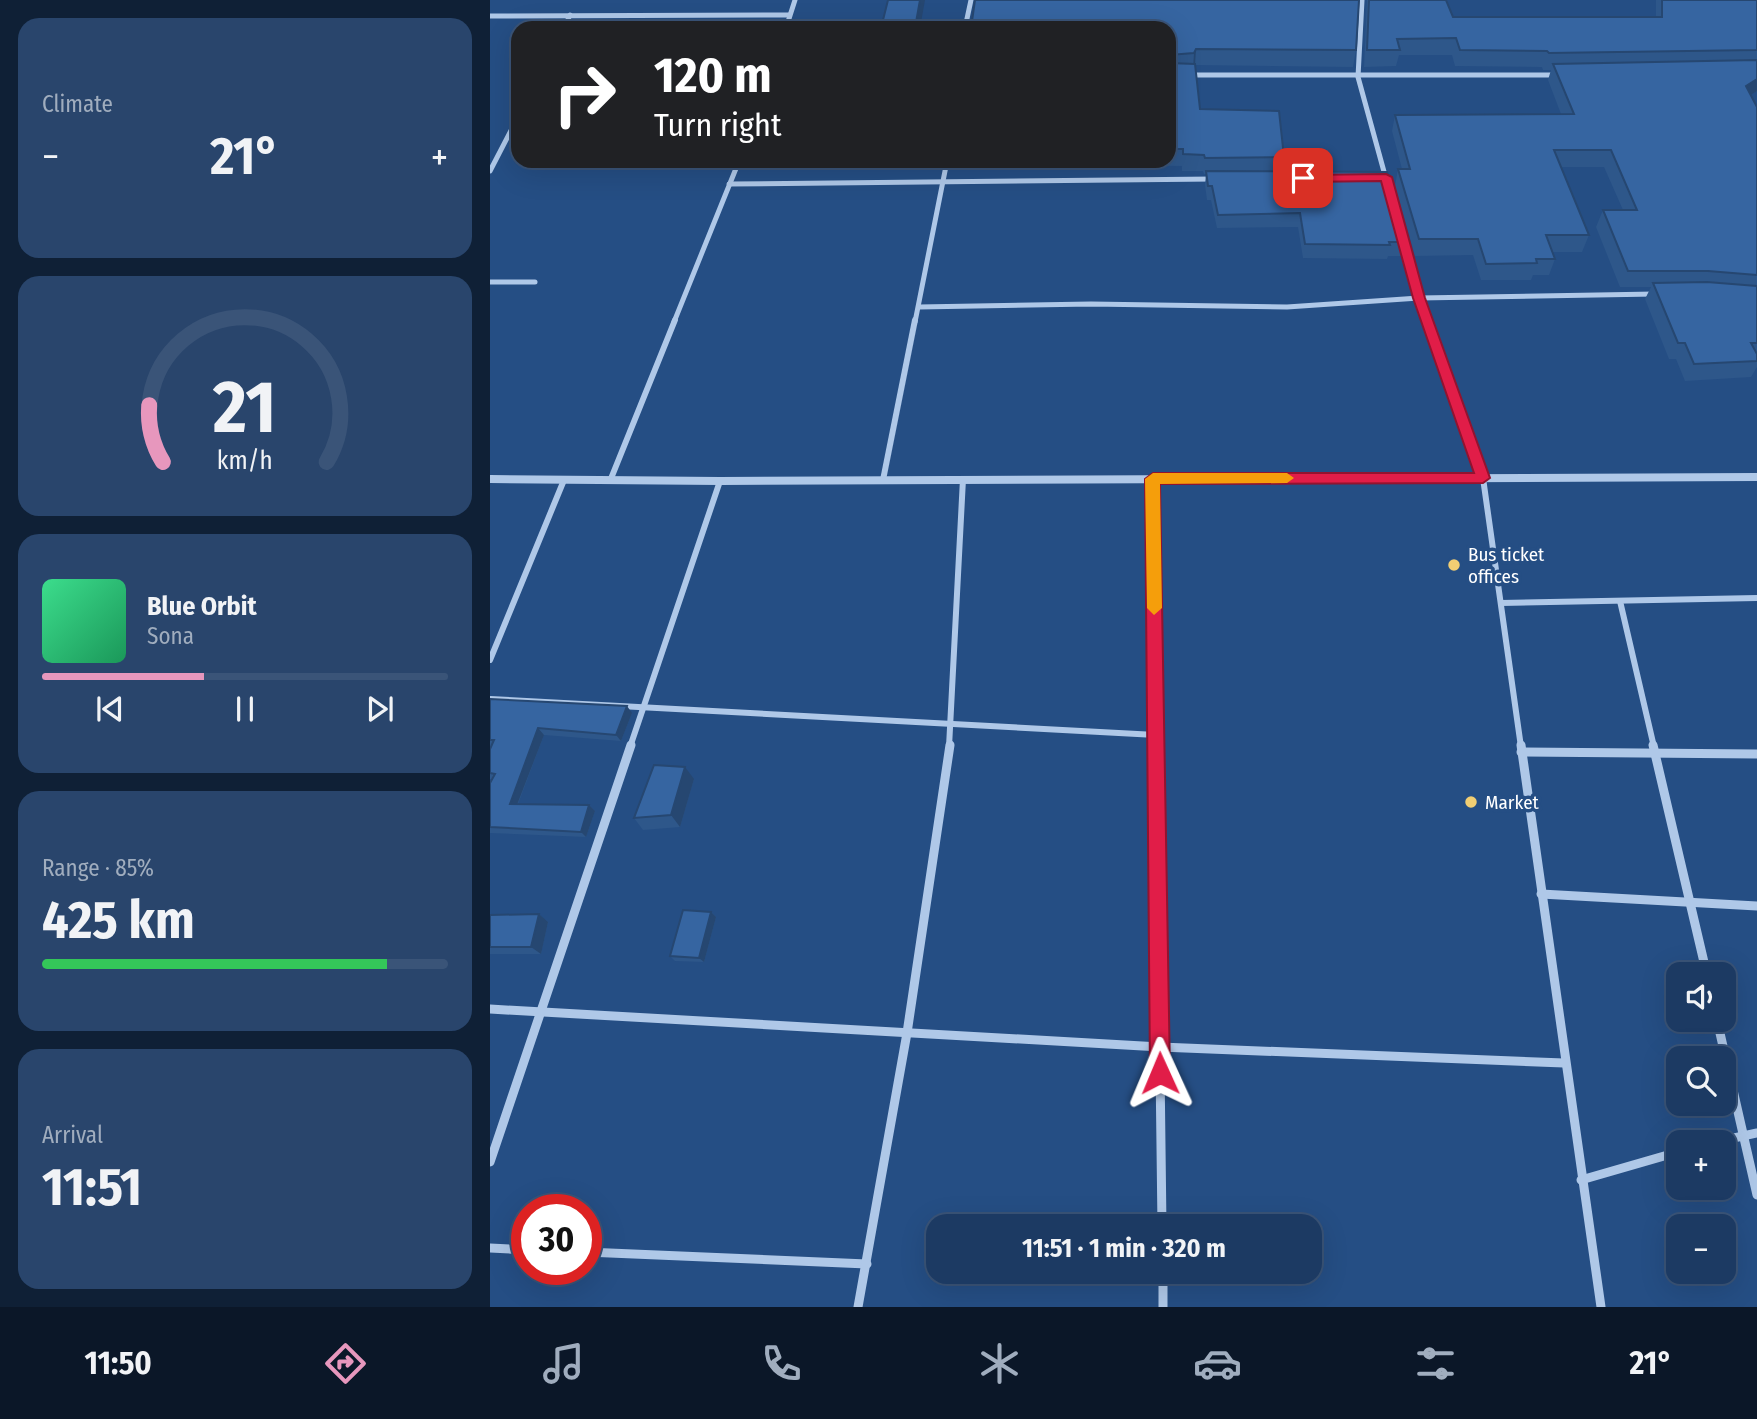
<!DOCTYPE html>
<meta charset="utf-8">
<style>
body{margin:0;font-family:"Fira Sans Condensed",sans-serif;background:#29456c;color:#f1f3f6;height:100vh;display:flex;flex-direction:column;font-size:26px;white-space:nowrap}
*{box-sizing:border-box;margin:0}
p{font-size:23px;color:#a0adbe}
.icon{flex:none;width:38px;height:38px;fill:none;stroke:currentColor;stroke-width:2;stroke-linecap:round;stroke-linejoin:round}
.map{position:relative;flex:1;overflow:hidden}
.sheet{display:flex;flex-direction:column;gap:18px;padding:18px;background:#0f2036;width:490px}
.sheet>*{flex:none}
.hud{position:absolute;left:21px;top:21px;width:665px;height:147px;border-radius:21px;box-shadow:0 7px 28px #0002,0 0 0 2px #3a5478;background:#202124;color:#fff;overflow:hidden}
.controls{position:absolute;left:1176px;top:962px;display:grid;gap:14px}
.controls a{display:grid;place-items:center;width:70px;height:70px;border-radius:14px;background:#1c3a63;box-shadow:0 7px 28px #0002,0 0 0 2px #3a5478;font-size:35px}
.speed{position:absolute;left:21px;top:1194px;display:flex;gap:14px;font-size:35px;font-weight:700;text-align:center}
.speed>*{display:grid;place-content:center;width:91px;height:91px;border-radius:50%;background:#1c3a63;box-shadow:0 7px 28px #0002,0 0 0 2px #3a5478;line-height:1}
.speed .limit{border:10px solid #d22;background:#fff;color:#111}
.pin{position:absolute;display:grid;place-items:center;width:60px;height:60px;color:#fff;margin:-30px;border-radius:14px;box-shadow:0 4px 10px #0006}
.me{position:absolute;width:77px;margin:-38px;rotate:359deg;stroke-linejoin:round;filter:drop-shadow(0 0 5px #0008)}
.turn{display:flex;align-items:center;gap:24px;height:147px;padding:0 28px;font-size:32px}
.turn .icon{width:91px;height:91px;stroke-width:2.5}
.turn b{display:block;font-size:49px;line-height:60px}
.big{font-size:52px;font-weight:700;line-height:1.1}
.sheet .widget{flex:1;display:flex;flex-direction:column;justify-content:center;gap:10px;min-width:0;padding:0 24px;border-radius:21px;background:#29456c}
.sheet .dial{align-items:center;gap:0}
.dial svg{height:182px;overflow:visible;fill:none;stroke:#3a5478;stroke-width:7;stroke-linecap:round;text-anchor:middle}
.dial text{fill:#f1f3f6;stroke:none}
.song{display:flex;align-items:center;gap:21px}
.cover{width:84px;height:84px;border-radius:10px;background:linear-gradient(135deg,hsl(150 70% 55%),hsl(150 70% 35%))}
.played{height:7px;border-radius:4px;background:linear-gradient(90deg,#e797bd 40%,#3a5478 40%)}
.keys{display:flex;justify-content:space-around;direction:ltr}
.heat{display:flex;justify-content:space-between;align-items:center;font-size:38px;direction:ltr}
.charge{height:10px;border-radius:5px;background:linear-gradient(90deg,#34c759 85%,#3a5478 0)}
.trip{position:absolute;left:436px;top:1214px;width:396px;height:70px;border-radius:21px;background:#1c3a63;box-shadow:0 7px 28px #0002,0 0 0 2px #3a5478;font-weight:700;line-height:70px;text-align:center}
.tab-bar{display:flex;height:112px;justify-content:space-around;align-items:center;background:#0b1728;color:#a0adbe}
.tab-bar .icon{width:49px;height:49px}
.tab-bar .current{color:#e797bd}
.tab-bar b{font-size:32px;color:#f1f3f6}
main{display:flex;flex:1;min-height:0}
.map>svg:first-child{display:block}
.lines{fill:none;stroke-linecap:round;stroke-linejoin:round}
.minor-far2{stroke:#afc8e8;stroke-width:5}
.minor-far1{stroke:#afc8e8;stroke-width:6}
.minor{stroke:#afc8e8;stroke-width:9}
.tertiary{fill:#afc8e8;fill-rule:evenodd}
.wall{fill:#2e578a}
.shaded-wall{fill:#264771}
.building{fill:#3665a1;stroke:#264771;stroke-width:2}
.route{fill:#e11d48;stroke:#92132f;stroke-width:2}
.slow{fill:#f59e0b}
.poi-dot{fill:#f1ce73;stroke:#254e84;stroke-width:2.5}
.labels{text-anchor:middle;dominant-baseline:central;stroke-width:7;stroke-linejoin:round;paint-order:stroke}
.poi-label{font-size:19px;fill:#fff;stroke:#254e84;text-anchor:start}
</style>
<main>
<section class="sheet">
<div class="widget"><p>Climate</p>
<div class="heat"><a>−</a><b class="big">21°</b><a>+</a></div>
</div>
<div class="widget dial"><svg viewBox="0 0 100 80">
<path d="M14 69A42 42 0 1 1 86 69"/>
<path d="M14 69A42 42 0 0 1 8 44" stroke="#e797bd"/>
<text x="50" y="56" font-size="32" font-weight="700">21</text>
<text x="50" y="72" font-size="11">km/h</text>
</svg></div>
<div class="widget">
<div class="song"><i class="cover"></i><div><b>Blue Orbit</b><p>Sona</p></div></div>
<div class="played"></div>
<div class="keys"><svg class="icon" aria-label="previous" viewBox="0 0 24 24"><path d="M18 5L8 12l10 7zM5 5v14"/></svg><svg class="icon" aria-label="pause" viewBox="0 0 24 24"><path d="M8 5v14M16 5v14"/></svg><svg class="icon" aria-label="next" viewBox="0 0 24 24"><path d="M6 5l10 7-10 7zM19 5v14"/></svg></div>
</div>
<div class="widget"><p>Range · 85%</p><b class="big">425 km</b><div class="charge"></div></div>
<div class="widget"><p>Arrival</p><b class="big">11:51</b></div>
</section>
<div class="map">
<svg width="1267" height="1307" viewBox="0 0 1267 1307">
<rect width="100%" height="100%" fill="#254e84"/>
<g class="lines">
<g class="minor-far2">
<polyline points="872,0 868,77 896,179"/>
<polyline points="0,16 299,15"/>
<polyline points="74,28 80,15"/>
<polyline points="296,28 305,0"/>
<polyline points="475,28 481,0"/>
<polyline points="679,75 1067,75"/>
<polyline points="0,171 28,117"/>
<polyline points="239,184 724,179"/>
<polyline points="913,241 938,322"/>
<polyline points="0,282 45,282"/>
<polyline points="429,307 601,304 797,307 929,298 1165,294"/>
<polyline points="184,322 249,161"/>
<polyline points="425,322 457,161"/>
</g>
<g class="minor-far1">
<polyline points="937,320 993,478 1031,747"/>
<polyline points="663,479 666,747"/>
<polyline points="393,480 425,320"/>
<polyline points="120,481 185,320"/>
<polyline points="1130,601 1164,747"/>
<polyline points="1011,603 1267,598"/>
<polyline points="0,660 74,480"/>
<polyline points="0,699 666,735"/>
<polyline points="140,747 230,481"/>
<polyline points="459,747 473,479"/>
</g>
<g class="minor">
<polyline points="666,745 672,1227"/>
<polyline points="1031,745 1111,1307"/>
<polyline points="1163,745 1217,975"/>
<polyline points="1031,752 1267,754"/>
<polyline points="1051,894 1267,906"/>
<polyline points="0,1009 670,1047 1074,1063"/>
<polyline points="1227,1020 1267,1195"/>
<polyline points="1221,1143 1267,1133"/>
<polyline points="0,1162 141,745"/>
<polyline points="1091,1180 1188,1152"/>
<polyline points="0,1248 37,1250"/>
<polyline points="96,1252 377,1264"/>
<polyline points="673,1272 673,1307"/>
<polyline points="368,1307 417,1033 460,745"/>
</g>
<polygon class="tertiary" points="1267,473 1267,481 230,485 0,483 0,475 230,477"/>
</g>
<g class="wall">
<polygon points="877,0 956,0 963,17 1166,17 1166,0 1267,0 1267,91 1260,95 1267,107 1267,367 1261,377 1195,381 1186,359 1179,359 1155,299 1161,287 1130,287 1106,227 1113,210 1133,210 1114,167 1071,167 1099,235 1092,252 1063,252 1065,259 1059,275 1043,275 1041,280 991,280 983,255 925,256 905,186 908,169 912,169 902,131 905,115 1071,114 1058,80 1061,70 1053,70 1052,67 965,66 962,55 909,55 906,66 874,67"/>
<polygon points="679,28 866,50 863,67 705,65 710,109 794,157 792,171 917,242 914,256 898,256 897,259 813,258 808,227 727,228 721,200 717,200 715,185 716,174 714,174 713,171 692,171 692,166 552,164 552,161 679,161"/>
<polygon points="0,699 142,713 131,741 54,735 28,804 99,805 105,811 96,837 0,833 0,783 2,779 0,779 0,749 1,746 0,746"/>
<polygon points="204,779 190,827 153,830 144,818"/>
<polygon points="221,912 226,917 214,962 185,961 180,956"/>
<polygon points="49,914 58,922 51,954 0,954 0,915"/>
</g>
<g class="shaded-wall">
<polygon points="430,0 435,0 430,28 425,28"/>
<polygon points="706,49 705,65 703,70 704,53"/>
<polygon points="1267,79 1267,91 1248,103 1256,86"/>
<polygon points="137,706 142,713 131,741 126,735"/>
<polygon points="48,728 54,735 25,810 20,804"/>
<polygon points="195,767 204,779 190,827 181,815"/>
<polygon points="99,805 105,811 96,837 91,832"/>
<polygon points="221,912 226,917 214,962 209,958"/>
<polygon points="49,914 58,922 51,954 41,947"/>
</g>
<g class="building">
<polygon points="398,0 430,0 425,28 391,28"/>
<polygon points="485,0 869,0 866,50 706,49 704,53 679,55 679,28 481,28"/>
<polygon points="879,0 956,0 963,17 1172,17 1172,0 1267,0 1267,50 1059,53 1057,51 970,50 966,38 907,39 910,50 877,50"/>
<polygon points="311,24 377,25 376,28 310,28"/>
<polygon points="1267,60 1267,79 1256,86 1267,107 1267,275 1218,271 1138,271 1113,210 1147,210 1121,150 1064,150 1099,235 1056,235 1065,259 1046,259 1047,263 996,264 988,239 929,239 908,169 920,169 905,115 1084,114 1063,64"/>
<polygon points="679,63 705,64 710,109 789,111 794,157 715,158 714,155 693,154 693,149 679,149"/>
<polygon points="716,171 897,172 917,242 899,242 900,245 815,244 810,213 728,215 722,186 718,186"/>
<polygon points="1217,282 1267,286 1267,343 1261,343 1267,354 1267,361 1204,364 1195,343 1188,343 1163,283"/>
<polygon points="0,699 137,706 126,735 48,728 20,804 99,805 91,832 0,827 0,783 5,774 0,773 0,749 4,740 0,740"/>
<polygon points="164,765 195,767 181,815 144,818"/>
<polygon points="193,910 221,912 209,958 180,956"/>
<polygon points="49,914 41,947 0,947 0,915"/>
</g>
<polygon class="route" points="896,174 902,177 935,298 1000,478 993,483 670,484 680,1073 677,1080 670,1083 663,1080 660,1073 655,479 663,473 984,473 923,298 891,181 813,182 808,178 813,175"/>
<polygon class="slow" points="663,473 797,473 804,478 797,483 670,484 672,608 664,615 657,608 655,479"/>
<g class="poi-dot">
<circle cx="964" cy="565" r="7"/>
<circle cx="981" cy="802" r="7"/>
</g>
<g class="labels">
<g class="poi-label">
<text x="978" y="554">Bus ticket<tspan x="978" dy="22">offices</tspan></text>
<text x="995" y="802">Market</text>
</g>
</g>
</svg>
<div class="controls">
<a><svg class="icon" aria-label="sound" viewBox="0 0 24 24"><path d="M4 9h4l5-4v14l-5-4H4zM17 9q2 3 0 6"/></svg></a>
<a><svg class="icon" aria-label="search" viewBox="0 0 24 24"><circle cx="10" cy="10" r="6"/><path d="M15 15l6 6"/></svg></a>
<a>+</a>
<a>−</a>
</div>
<div class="speed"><div class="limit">30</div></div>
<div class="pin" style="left:813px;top:178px;background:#d93025"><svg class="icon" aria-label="arrive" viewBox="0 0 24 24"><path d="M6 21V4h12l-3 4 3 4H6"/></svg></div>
<svg class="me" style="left:670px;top:1073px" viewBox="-20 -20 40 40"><path d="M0-17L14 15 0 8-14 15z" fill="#e11d48" stroke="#fff" stroke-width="4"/></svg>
<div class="trip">11:51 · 1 min · 320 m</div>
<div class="hud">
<div class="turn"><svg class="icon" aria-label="right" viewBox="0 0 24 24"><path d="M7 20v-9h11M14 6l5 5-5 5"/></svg><div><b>120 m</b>Turn right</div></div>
</div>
</div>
</main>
<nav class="tab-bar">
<b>11:50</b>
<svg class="icon current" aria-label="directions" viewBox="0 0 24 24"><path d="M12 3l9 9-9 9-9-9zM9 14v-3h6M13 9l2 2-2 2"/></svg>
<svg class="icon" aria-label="music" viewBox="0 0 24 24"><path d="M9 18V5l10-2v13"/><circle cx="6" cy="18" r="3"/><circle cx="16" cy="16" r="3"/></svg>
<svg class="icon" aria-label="phone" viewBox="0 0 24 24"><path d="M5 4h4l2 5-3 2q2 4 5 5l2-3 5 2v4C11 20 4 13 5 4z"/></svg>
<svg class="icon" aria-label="climate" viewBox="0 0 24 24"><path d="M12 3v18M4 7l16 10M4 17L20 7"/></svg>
<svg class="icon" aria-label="car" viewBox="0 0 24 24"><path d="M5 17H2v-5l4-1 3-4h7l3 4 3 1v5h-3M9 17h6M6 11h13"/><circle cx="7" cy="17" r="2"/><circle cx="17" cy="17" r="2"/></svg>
<svg class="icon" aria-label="filters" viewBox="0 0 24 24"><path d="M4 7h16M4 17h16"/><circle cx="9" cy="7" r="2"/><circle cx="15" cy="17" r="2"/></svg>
<b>21°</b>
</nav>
